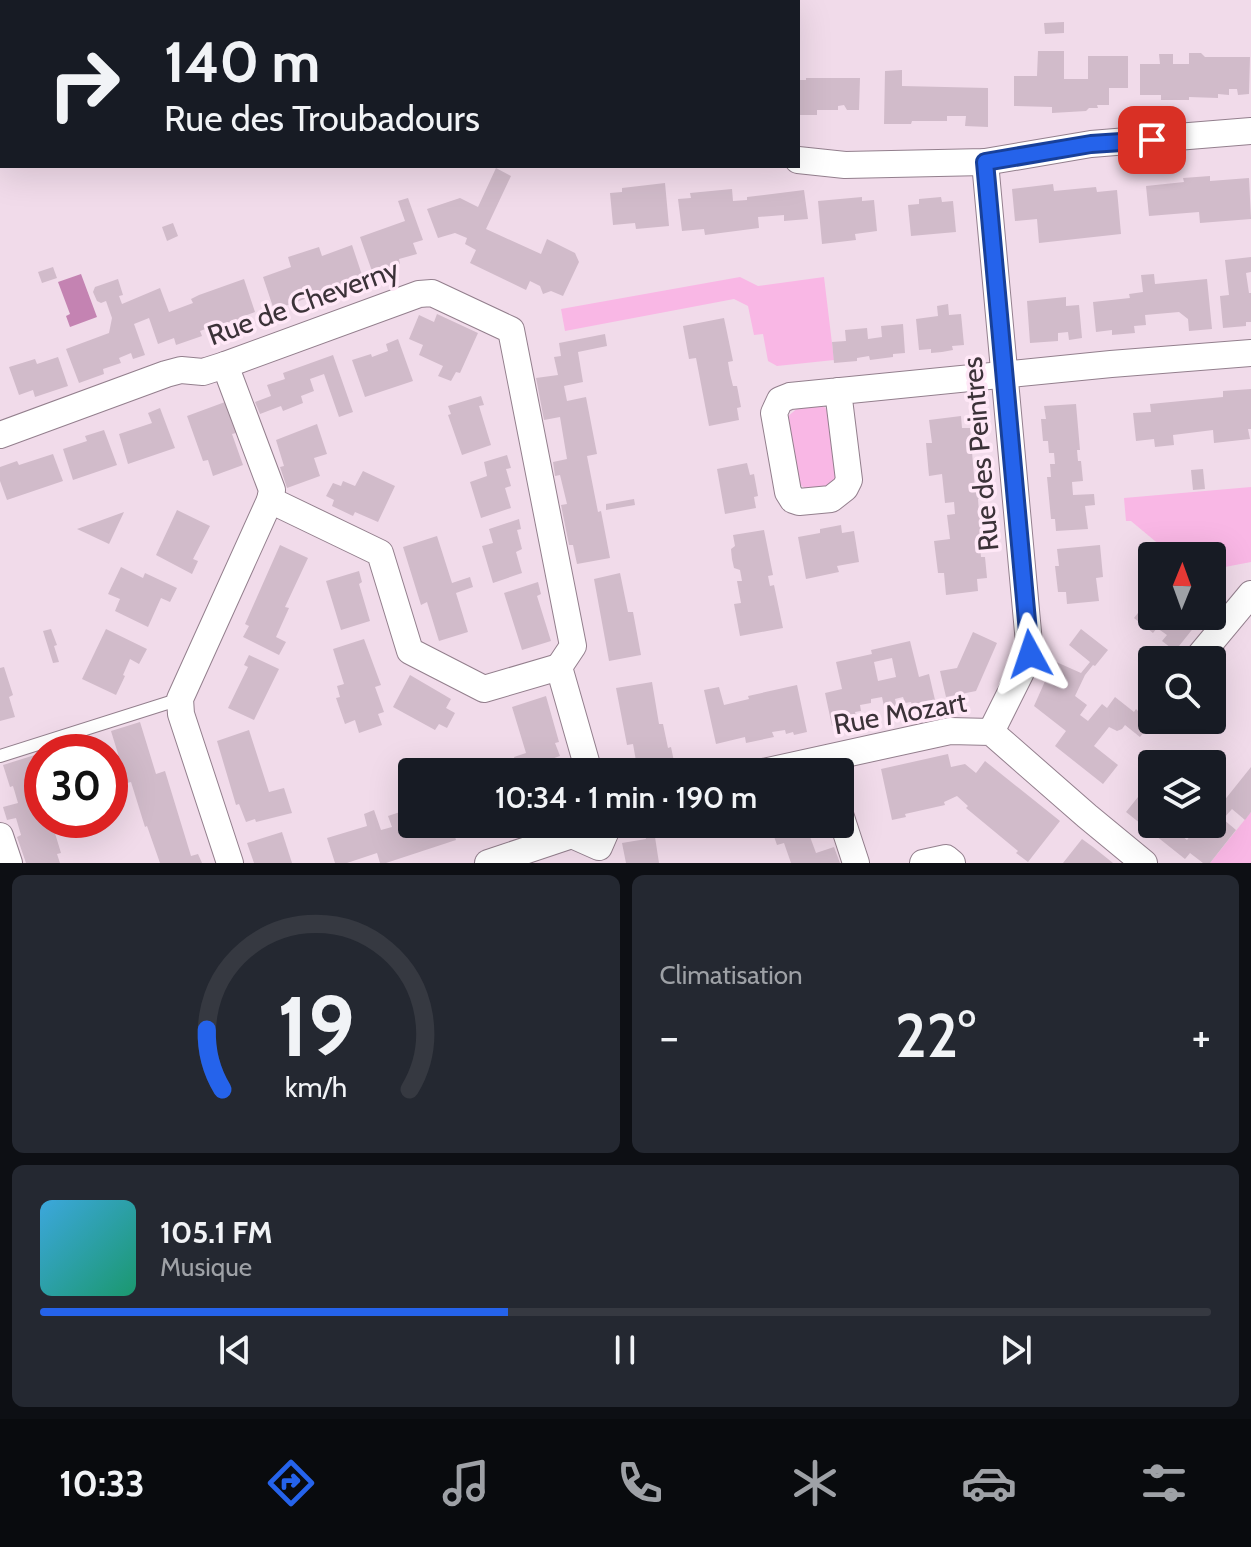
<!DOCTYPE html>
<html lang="fr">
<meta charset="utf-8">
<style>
body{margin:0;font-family:Cabin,sans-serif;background:#242831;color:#f1f3f6;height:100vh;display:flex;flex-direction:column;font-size:30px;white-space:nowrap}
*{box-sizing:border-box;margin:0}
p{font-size:26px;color:#9ea1a6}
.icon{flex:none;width:44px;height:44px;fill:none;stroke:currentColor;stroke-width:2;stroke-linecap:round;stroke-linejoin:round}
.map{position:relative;height:863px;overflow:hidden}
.side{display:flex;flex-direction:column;gap:12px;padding:12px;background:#0d0f14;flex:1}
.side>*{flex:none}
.top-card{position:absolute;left:0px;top:0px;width:800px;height:168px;box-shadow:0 8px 32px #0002;background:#171b24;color:#f1f3f6;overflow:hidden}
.needle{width:52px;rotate:1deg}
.fabs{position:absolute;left:1138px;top:542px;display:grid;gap:16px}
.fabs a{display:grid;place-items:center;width:88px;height:88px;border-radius:8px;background:#171b24;box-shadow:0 8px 32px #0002;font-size:40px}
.speed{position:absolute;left:24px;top:734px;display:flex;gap:16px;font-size:40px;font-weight:700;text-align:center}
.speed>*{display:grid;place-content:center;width:104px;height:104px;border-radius:50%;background:#171b24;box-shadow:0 8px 32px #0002;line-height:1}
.speed .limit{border:12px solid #d22;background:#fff;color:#111}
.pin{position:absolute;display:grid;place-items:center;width:68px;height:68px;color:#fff;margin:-34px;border-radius:16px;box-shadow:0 4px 12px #0006}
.me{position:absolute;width:88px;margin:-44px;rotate:355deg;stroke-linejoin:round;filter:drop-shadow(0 0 6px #0008)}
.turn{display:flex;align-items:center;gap:28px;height:168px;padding:0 32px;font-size:36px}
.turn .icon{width:104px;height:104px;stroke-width:2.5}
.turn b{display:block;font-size:56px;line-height:68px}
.big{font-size:60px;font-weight:600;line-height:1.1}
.side .widget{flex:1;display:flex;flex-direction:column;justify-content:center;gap:12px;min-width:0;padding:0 28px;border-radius:12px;background:#242831}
.side .dial{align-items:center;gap:0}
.dial svg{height:208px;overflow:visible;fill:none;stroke:#363941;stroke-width:7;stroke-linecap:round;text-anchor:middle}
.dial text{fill:#f1f3f6;stroke:none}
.song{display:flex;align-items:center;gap:24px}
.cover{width:96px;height:96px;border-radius:12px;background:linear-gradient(135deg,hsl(200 70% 55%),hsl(160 70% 35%))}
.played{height:8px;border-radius:4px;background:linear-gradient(90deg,#2563eb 40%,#363941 40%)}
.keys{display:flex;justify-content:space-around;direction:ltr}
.heat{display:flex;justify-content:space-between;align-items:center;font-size:44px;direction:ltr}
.side .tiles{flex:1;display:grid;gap:12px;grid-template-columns:1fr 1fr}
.widget:last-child{grid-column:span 2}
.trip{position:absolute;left:398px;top:758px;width:456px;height:80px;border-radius:8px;background:#171b24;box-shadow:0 8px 32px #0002;font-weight:600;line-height:80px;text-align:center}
.tabs{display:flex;height:128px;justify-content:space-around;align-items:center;background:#090b0e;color:#9ea1a6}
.tabs .icon{width:56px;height:56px}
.tabs .active{color:#2563eb}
.tabs b{font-size:36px;color:#f1f3f6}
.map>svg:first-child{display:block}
.green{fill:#f9b7e5}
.water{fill:#c483b2}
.building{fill:#d1bbca;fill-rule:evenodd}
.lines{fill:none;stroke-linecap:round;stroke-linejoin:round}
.service-casing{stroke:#937f8d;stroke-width:14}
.minor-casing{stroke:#937f8d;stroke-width:28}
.service{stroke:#fff;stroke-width:12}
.minor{stroke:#fff;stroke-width:26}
.route-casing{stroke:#184099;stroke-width:20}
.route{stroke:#2563eb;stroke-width:14}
.labels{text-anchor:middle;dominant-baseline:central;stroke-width:7;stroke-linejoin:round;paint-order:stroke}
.street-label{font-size:28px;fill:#3b3238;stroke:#ffe8f7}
</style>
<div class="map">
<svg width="1251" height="863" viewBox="0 0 1251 863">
<rect width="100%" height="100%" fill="#f1dbea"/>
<g class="green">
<polygon points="740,277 758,286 824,277 834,360 777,366 768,361 763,334 754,335 748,306 734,299 565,331 561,309"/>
<polygon points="806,405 822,406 829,410 841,471 835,485 807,490 797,482 787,417 799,407"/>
<polygon points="1251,487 1251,562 1225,567 1212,558 1212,556 1204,553 1201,556 1173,556 1131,521 1126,521 1124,498"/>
<polygon points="1251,812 1251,863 1210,863"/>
</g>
<polygon class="water" points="81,274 97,317 70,327 66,316 70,314 58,282"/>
<g class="building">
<polygon points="1064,22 1064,33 1045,34 1044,23"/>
<polygon points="1038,51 1064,51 1064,79 1088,79 1088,56 1128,56 1128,88 1109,88 1109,105 1097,105 1098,108 1089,108 1086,111 1052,113 1052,107 1014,106 1014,76 1037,76"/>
<polygon points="1189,53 1201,53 1205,57 1250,57 1249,94 1238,95 1237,89 1229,89 1229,95 1218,94 1218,98 1189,97 1189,100 1161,100 1161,95 1140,95 1140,64 1160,64 1159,54 1173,54 1173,64 1189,64"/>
<polygon points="902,70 902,86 988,88 988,127 965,126 966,116 947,116 947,121 912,121 911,124 884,124 885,71"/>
<polygon points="806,78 860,78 859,110 847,110 844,105 838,106 838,110 817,110 817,115 798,115 798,80 806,80"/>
<polygon points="496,168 511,176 486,229 541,254 547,239 575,253 579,262 563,296 551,291 543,294 540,286 530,281 526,290 470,263 476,250 465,244 467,238 455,233 438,238 427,209 460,198 478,207"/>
<polygon points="1210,176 1210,181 1249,178 1251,219 1200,223 1199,212 1149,216 1146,186 1184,182 1183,178"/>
<polygon points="665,183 669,226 636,229 635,223 613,225 610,193 622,192 622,188"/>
<polygon points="1053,184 1054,191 1096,187 1097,192 1117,190 1121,234 1039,243 1037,219 1015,221 1012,189"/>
<polygon points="732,189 733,201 747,200 747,197 804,190 808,219 784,221 784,215 758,217 759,228 705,235 704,229 682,231 678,199 691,198 690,193"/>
<polygon points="862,197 862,201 874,200 877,231 855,234 856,240 822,244 818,201"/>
<polygon points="941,197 942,202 953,201 956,232 911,236 908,205 919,204 919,199"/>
<polygon points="408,198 423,240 413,243 417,254 399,259 400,264 373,274 360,237 405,221 398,201"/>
<polygon points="173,223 178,236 167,241 162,227"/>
<polygon points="352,245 363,278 274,310 263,277 291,267 288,257 319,247 322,256"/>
<polygon points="1251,257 1251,272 1246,273 1249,293 1251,293 1251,322 1246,322 1246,326 1223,328 1220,296 1229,295 1225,260"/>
<polygon points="53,267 57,278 42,283 38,272"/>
<polygon points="1154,274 1155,284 1207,279 1212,329 1189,331 1188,319 1179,312 1145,315 1146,325 1134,326 1135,333 1112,335 1112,330 1096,332 1093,302 1130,298 1129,294 1143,292 1141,275"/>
<polygon points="118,279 123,295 119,296 122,304 160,288 169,312 193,303 191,299 199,295 244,279 255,312 239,318 240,322 213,332 211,327 200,331 202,336 176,345 174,338 158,344 149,318 134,324 145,355 133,359 131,353 119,358 121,363 103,369 104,374 79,383 66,349 109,333 112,318 106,301 101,303 97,301 93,292 95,287"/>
<polygon points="1066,297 1066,306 1079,305 1082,338 1069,340 1068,332 1058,333 1058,341 1030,343 1027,301"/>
<polygon points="948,304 949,315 961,314 964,345 952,346 953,350 942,352 931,353 931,349 919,350 916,319 938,316 937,306"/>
<polygon points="437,314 478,333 460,373 456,372 451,381 438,376 443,366 419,355 423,345 409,339 419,315 434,322"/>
<polygon points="724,318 733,361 728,362 730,374 733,386 737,386 741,407 737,408 739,420 709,426 696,358 689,359 683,326"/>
<polygon points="903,324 905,353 893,354 893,357 870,360 869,356 857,358 857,361 834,363 832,342 846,341 845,330 867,328 868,339 882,337 881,326"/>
<polygon points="605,334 607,346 578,352 583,382 564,386 567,401 586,397 597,454 587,456 598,512 601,511 610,558 577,564 573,545 569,545 561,505 567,504 560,475 555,476 553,462 567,459 560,417 544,420 536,378 558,375 554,357 561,356 559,343"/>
<polygon points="398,339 413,381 365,397 352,360 371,354 372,357 388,351 386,344"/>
<polygon points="333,355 353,412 339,417 324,374 310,379 314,391 301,396 303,403 283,411 281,406 260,414 255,402 271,396 267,385 285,379 283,373"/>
<polygon points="58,357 68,386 35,397 33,390 19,395 9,367 35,359 37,364"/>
<polygon points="1251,389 1251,429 1248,429 1250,439 1214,443 1213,430 1173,435 1174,445 1155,447 1154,439 1136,441 1133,413 1151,412 1150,404 1223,397 1223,391"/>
<polygon points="481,396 484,405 479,406 491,445 462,455 448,415 451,414 448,406"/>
<polygon points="225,402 236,433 232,434 243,465 213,476 208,460 203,461 187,416"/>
<polygon points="1076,404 1080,450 1077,450 1078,461 1081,461 1083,481 1072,482 1073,495 1094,494 1095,505 1085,506 1088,529 1056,531 1055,519 1051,519 1047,477 1051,477 1050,464 1055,464 1054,453 1049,453 1048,441 1043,441 1041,419 1046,419 1044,406"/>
<polygon points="160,408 175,448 128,464 119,434 152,423 148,413"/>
<polygon points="961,416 962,428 970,428 975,488 979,487 980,499 978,499 979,512 982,512 984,535 979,536 981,557 985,557 987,578 977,579 978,591 946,595 944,573 938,573 934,541 950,539 947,515 955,514 954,502 945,503 942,474 929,476 926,443 932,443 929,420"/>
<polygon points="317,424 327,454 314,458 320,476 287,488 280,467 284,466 276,440"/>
<polygon points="104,430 117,465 73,480 63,449 87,441 85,436"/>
<polygon points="53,454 63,481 7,500 0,481 0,467 17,461 19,465"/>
<polygon points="507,455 511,468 506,469 511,486 505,488 511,508 481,518 470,482 487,476 484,462"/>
<polygon points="747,463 750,475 754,474 758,496 754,497 756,508 725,514 717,469"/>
<polygon points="1203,469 1205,489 1193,490 1191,470"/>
<polygon points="363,471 395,486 378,522 355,512 353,516 332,506 334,500 326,496 333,483 341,486 343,481 355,486"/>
<polygon points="634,499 635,505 606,510 606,504"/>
<polygon points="177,510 210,526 193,559 198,561 192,574 156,555"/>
<polygon points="124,512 109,544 77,529"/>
<polygon points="519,519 521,529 517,530 522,549 516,552 522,573 493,583 482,546 493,543 489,529"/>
<polygon points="841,525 842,533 854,531 859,562 837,566 839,572 806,579 798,537 820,533 820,529"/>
<polygon points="764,530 773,575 768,576 770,586 774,585 783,628 740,636 734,604 741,603 737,581 742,581 740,570 734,568 732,559 731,549 735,546 733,535"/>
<polygon points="437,536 452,583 470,577 473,587 456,593 468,632 439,641 427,602 421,605 403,547"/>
<polygon points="280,545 308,558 285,607 289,608 276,637 286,642 279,655 243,637 249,626 245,624"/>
<polygon points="1100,545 1103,577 1096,578 1099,601 1067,604 1066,592 1058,592 1055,566 1059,566 1057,549"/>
<polygon points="121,567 143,578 145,573 177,588 170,602 161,598 148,627 115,611 120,599 108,594"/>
<polygon points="359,571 362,582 359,584 370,621 341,630 326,581"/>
<polygon points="620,573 628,612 633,612 641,655 609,661 594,579"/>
<polygon points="538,582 541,594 537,596 551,641 522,650 504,593"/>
<polygon points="1152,595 1152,616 1203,616 1175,651 1162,641 1167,635 1157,628 1153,633 1134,618"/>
<polygon points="51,629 57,645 54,646 59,662 53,663 43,631"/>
<polygon points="106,629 147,649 139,664 130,659 123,675 125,676 116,695 82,679"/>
<polygon points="1081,629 1108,650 1095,666 1093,665 1085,675 1075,696 1087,705 1080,715 1088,721 1102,704 1107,708 1115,697 1134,712 1136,709 1140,713 1152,698 1152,720 1154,720 1140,737 1125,725 1122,729 1117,731 1109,727 1094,746 1118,765 1103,784 1055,746 1066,731 1034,706 1054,661 1081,673 1090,662 1069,645"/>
<polygon points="973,632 997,643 976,691 946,697 940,671 957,668"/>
<polygon points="364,639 381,685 375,687 384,712 378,714 382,725 359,733 355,720 345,724 336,698 340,697 337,686 344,684 333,649"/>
<path d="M910,641L919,677L929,674L935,700L912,705L911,702L905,703L903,697L895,699L897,708L885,711L882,697L871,699V703L860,705L861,711L855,712L857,721L832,726L825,693L842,689L836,662L872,654L871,650ZM892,658L896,677L878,681L874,662Z"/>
<polygon points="249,655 279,669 254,720 228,708 248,667 244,665"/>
<polygon points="4,667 13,695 9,697 15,717 0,721 0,668"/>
<polygon points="410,675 451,699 446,708 455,713 447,728 439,724 435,730 393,707"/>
<polygon points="652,682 659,724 663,724 668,748 671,747 676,771 638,772 633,744 627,745 616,688"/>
<polygon points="797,685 807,732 794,735 793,732 786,734 785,730 772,732 774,737 746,743 745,737 716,744 704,690 719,687 724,705 749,699 748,696"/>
<polygon points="546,696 559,742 555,743 560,756 540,763 543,772 518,772 514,757 526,753 512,707"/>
<polygon points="140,722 156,774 165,771 191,856 198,854 202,863 160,863 147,826 145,827 131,782 127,783 111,731"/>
<polygon points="249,730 269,792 284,788 292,813 256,822 255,819 246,822 239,804 236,805 217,741"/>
<polygon points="38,754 42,768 42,796 32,799 36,812 42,810 42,820 51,820 61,853 57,854 60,863 26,863 17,837 21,835 16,818 7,820 3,807 18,803 13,786 10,787 3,765"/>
<polygon points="948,754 951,767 965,764 976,773 985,761 1060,821 1028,862 1016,853 1018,851 966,808 968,806 957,796 944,802 945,805 905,814 906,817 892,820 881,769"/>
<polygon points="1251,767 1251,812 1245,820 1232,809 1223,819 1236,830 1210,863 1203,863 1190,853 1185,859 1126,812 1138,797 1152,808 1152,824 1178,824 1173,829 1187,840 1200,824 1212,824 1212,792 1223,802"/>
<polygon points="412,808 412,824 419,824 420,826 426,824 469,825 453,830 456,840 386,863 380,863 377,853 347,863 335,863 327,838 367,826 364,814 374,810 381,830 392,827 388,816"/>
<polygon points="668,824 670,835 655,837 659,863 626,863 622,843 646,839 644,828"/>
<polygon points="804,824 799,826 802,837 809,834 816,853 834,847 840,863 791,863 784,843 777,845 770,825"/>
<polygon points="282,832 292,863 254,863 247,843"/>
<polygon points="1082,839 1093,847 1113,863 1063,863"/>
</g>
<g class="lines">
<defs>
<polyline id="service" points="0,756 180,699"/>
<g id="minor">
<polyline points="200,0 203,2"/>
<polyline points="798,160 845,165 985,162 1091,144 1251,131"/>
<polyline points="985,162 1030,654 991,732"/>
<polyline points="225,365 272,490 270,500 180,699 181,714 230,863"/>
<polyline points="838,391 849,480 845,488 831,499 799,502 793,500 788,492 774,413 780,400 790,396 1111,364 1251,353"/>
<polyline points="0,435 166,374 181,370 203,372 225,365 419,294 432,293 511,330 573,646 559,667 589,772"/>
<polyline points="270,500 380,553 410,651 484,689 559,667"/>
<polyline points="1196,660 1251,594"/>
<polyline points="763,772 950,731 991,732 1087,816 1144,863"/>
<polyline points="840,814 856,863"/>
<polyline points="572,835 599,847 609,824"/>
<polyline points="0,836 9,863"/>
<polyline points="488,863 572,835"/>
<polyline points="923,863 946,858 952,863"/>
</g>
</defs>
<use href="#service" class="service-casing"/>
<use href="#minor" class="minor-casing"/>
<use href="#service" class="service"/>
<use href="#minor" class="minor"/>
</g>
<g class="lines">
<defs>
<polyline id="route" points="1030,654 985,162 1091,144 1152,140"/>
</defs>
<use href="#route" class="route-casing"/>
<use href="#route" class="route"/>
</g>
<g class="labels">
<g class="street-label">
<text transform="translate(303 302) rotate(-20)">Rue de Cheverny</text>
<text transform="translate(980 454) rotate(-95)">Rue des Peintres</text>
<text transform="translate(900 713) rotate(-10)">Rue Mozart</text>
</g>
</g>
</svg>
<div class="fabs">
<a><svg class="needle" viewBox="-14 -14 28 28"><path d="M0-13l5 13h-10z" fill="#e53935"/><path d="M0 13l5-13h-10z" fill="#9ea1a6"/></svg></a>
<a><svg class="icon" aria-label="search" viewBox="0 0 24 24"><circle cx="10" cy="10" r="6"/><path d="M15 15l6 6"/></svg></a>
<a><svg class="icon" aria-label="layers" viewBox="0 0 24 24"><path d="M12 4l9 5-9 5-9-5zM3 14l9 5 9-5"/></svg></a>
</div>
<div class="speed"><div class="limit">30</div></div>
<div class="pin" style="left:1152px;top:140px;background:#d93025"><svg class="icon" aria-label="arrive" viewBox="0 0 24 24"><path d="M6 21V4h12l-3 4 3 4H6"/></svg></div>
<svg class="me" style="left:1030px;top:654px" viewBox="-20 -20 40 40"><path d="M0-17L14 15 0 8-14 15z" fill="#2563eb" stroke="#fff" stroke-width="4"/></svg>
<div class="trip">10:34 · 1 min · 190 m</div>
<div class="top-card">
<div class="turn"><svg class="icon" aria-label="right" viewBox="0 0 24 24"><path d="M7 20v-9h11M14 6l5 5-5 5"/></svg><div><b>140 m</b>Rue des Troubadours</div></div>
</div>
</div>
<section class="side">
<div class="tiles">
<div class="widget dial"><svg viewBox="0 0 100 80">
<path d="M14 69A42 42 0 1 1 86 69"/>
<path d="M14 69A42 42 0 0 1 8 46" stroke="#2563eb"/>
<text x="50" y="56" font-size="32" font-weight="700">19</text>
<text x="50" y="72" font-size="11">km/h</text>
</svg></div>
<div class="widget"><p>Climatisation</p>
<div class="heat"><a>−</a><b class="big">22°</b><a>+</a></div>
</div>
<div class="widget">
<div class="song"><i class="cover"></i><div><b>105.1 FM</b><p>Musique</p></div></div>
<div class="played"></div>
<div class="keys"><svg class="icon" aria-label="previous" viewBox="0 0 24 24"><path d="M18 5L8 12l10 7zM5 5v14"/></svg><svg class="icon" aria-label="pause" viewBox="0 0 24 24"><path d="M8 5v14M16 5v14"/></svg><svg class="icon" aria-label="next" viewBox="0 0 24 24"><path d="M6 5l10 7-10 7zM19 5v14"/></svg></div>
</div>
</div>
</section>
<nav class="tabs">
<b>10:33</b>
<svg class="icon active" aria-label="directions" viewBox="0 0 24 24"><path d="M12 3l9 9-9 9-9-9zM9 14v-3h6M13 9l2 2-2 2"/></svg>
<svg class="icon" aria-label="music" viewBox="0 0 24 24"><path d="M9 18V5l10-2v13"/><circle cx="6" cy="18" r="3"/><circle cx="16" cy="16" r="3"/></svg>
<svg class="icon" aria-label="phone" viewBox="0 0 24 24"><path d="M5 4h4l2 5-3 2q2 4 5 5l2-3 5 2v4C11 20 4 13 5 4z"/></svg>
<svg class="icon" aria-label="climate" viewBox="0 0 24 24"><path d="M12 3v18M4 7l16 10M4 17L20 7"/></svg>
<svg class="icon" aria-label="car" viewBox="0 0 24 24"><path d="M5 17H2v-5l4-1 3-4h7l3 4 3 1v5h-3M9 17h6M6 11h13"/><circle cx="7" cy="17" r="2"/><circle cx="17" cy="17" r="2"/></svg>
<svg class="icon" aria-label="filters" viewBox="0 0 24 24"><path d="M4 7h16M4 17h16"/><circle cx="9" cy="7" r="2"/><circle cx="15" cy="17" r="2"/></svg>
</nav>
